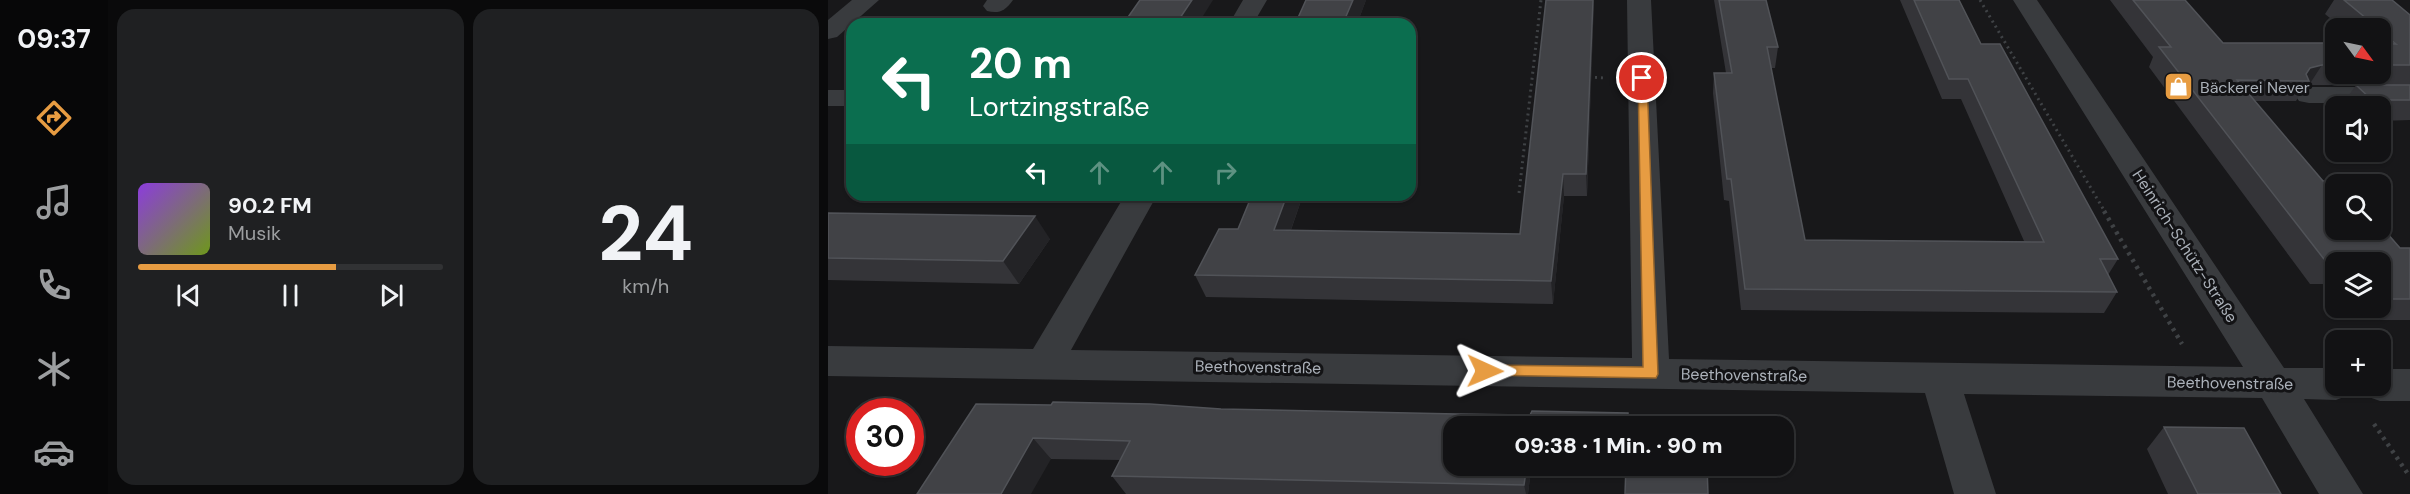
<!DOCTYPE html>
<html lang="de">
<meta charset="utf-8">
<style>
body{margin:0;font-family:"DM Sans",sans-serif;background:#1f2022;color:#f1f3f6;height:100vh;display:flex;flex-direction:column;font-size:22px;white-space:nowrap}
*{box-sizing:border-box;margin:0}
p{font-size:20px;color:#9c9ea0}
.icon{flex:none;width:33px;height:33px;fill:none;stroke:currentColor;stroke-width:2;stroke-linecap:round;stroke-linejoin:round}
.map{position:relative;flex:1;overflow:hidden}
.details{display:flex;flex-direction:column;gap:9px;padding:9px;background:#0a0a0b;width:720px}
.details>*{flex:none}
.banner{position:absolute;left:18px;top:18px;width:570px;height:183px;border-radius:18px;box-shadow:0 2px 4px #0004,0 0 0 2px #313234;background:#0b6e4f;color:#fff;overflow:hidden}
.needle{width:39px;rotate:123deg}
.controls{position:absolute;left:1497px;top:18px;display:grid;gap:12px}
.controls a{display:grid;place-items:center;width:66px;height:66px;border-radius:12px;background:#121214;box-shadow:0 2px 4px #0004,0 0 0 2px #313234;font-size:30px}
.speed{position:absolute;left:18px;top:398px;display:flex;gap:12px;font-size:30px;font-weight:700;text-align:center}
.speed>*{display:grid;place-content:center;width:78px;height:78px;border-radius:50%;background:#121214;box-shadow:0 2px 4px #0004,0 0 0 2px #313234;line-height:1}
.speed .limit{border:9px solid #d22;background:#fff;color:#111}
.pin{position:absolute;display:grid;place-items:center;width:51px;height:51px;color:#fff;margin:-26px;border:3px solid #fff;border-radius:50%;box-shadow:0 2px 6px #0007}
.me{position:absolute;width:66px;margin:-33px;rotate:91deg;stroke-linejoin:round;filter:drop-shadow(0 0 4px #0008)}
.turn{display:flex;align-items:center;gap:21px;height:126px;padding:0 24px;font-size:27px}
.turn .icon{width:78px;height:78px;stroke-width:2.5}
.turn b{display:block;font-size:42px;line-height:51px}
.lanes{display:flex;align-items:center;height:57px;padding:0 24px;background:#0003;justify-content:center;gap:30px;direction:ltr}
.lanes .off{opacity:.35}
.details .card{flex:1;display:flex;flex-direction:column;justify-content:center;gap:9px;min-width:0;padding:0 21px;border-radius:18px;background:#1f2022}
.details .dial{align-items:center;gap:0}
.dial b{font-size:78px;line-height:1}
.song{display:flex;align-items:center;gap:18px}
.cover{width:72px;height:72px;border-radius:9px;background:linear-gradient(135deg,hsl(270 70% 55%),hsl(80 70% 35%))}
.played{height:6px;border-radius:3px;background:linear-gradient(90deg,#e79c42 65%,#313234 65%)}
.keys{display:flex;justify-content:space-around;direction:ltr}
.details .tiles{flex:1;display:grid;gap:9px;grid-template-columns:repeat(2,1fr)}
.trip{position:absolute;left:615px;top:416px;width:351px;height:60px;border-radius:18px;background:#121214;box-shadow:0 2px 4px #0004,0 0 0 2px #313234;font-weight:800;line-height:60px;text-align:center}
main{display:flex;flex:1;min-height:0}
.tab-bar{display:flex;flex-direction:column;width:108px;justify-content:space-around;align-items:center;background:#070708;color:#9c9ea0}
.tab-bar .icon{width:42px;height:42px}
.tab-bar .current{color:#e79c42}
.tab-bar b{font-size:27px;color:#f1f3f6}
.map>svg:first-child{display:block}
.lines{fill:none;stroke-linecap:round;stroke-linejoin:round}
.path-far1{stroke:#3f4245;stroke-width:3;stroke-dasharray:2 4;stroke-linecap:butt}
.path{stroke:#3f4245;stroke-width:4.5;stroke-dasharray:3 5;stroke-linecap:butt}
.minor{fill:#393b3e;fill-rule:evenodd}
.wall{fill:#343438}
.shaded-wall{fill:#232326}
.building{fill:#414246;stroke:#515358;stroke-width:1.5}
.route{fill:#e79c42;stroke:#96652b;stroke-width:1.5}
.labels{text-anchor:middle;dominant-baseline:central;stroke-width:6;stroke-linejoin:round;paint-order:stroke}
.poi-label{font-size:16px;fill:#abb1b9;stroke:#131315;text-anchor:start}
.street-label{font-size:16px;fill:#abb1b9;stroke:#131315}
</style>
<main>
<nav class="tab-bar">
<b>09:37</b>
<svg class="icon current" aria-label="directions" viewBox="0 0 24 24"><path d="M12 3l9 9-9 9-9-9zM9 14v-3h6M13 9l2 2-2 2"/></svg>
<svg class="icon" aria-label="music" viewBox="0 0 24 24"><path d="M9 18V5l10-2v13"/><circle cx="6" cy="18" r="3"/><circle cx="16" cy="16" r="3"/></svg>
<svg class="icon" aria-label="phone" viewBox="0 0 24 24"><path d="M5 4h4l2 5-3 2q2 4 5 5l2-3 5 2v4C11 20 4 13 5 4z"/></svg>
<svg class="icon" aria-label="climate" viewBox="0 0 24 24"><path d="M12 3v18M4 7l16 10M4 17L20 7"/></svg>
<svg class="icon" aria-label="car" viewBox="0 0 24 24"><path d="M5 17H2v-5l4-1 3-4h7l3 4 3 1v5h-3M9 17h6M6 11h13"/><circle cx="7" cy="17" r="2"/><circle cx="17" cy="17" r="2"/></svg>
</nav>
<section class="details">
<div class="tiles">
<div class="card">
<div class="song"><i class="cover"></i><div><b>90.2 FM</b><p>Musik</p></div></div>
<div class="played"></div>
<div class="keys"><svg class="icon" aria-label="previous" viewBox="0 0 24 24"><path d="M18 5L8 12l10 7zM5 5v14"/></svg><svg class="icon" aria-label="pause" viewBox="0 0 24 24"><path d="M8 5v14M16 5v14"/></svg><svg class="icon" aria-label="next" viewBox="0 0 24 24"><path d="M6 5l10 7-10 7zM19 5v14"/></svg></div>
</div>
<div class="card dial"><b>24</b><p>km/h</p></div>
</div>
</section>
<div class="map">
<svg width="1582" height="494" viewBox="0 0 1582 494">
<rect width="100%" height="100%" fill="#18181a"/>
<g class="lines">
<g class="path-far1">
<polyline points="1152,0 1277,212"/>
<polyline points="761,77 777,78"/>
<polyline points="691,193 713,0"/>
</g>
<g class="path">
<polyline points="1276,211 1354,344"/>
<polyline points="1546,424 1582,477"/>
</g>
<g class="minor">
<polygon points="24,0 51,0 9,37 0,39 0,20"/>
<path d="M159,0H185C177,11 171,14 159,11L155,6Z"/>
<polygon points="415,0 439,0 425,24 401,24"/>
<polygon points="799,0 823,0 841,359 1415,367 1185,0 1209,0 1456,368 1508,368 1508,386 1526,386 1521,395 1508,400 1476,399 1535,494 1491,494 1434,398 1136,394 1168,494 1126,494 1097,393 0,376 0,346 205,349 297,195 329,195 243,350 804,358"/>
<polygon points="1481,87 1582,87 1582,103 1481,103 1471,101 1467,95 1471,89"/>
<rect x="0" y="90" width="24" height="16"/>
<polygon points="1552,369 1582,369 1582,401 1552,401 1538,396 1533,386 1552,386"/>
</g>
</g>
<g class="wall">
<polygon points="538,0 529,24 462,24"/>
<polygon points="766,0 759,196 736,196 725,304 378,297 367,275 410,229 424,195 475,195 463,230 692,234"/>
<polygon points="886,0 938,0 950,47 947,68 943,68 977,240 1196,241 1133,99 1114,99 1072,0 1131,0 1153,44 1290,259 1280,275 1289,292 1276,313 913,310 901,201 896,200 885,93 886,73 898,73"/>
<polygon points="1282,0 1357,0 1395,43 1508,43 1508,74 1552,74 1552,28 1514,28 1497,14 1506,0 1564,0 1582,15 1582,85 1478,85 1468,101 1426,101 1495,181 1572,248 1582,248 1582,320 1535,320 1525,308 1552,308 1552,262 1508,262 1508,285 1507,284 1482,284 1321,67 1325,57"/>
<polygon points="1528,85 1582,85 1582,120 1552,121 1552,106 1515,106 1514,105"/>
<polygon points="0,213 222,239 191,284 0,280"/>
<polygon points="148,404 629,414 702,415 800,413 626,426 626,465 879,465 798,471 703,469 700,494 298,494 284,476 292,460 223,459"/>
<polygon points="1336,427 1453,494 1340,494 1319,449"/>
</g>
<g class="shaded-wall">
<polygon points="364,0 385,0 370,24 348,24"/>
<polygon points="525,0 538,0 529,24 517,24 516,21"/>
<polygon points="765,0 766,0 759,196 758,174"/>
<polygon points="1494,65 1481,85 1478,85 1481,81 1474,81 1482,68"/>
<polygon points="735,174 736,196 725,304 723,281"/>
<polygon points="459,195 475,195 455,252 446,230"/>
<polygon points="207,216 222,239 191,284 175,261"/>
<polygon points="205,438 223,459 203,494 173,494"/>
<polygon points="699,465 702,465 703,469 700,494 698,494 696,485"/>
</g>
<g class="building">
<polygon points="312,0 364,0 348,24 299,24 302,20 298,20"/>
<polygon points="478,0 525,0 516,21 511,21 510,24 462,24 464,20 469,20"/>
<polygon points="718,0 765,0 758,174 735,174 723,281 367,275 391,229 410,229 424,195 459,195 446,230 692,234"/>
<polygon points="891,0 938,0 950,47 939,47 977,240 1216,242 1140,79 1121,79 1086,0 1131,0 1153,44 1172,44 1290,259 1272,259 1289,292 917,289 903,179 899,179 886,73 904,73"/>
<polygon points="1305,0 1357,0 1395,43 1508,43 1508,65 1494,65 1482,68 1478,74 1481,81 1409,80 1495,181 1514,181 1516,184 1508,184 1508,230 1552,230 1552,225 1572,248 1582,248 1582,299 1554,299 1552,298 1552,262 1499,263 1331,47 1343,47"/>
<polygon points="1516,0 1564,0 1582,15 1582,65 1552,65 1552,43 1568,44 1552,31 1552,28 1550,28"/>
<polygon points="1528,85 1582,85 1582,100 1544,100"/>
<polygon points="0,213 207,216 175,261 0,258"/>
<polygon points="225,402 322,404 393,409 629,414 702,415 704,411 800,413 800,418 876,419 876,426 626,426 626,465 699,465 696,485 284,476 302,441 205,438 173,494 89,494 148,404 223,405"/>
<polygon points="1336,427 1416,428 1453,494 1370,494"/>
<polygon points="798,465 879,465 880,494 797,494"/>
</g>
<polygon class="route" points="810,76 819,78 830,374 828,378 651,375 649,371 651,367 657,365 815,367"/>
<defs>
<symbol id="shop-square" viewBox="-11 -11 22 22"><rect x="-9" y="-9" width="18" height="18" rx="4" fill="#e79c42" stroke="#131315"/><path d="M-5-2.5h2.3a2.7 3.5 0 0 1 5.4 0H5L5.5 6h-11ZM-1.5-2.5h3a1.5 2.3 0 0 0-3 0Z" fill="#fff"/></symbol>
</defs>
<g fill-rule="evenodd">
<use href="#shop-square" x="1334" y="70" width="33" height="33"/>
</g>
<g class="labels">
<g class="poi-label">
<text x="1372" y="87">Bäckerei Never</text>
</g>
<g class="street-label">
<text transform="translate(1357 246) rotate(57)">Heinrich-Schütz-Straße</text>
<text transform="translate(430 367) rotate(1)">Beethovenstraße</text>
<text transform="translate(916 375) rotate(1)">Beethovenstraße</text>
<text transform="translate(1402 383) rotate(1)">Beethovenstraße</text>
</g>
</g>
</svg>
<div class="controls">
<a><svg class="needle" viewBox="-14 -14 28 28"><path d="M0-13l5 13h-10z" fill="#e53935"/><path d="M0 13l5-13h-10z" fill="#9c9ea0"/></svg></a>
<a><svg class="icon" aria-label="sound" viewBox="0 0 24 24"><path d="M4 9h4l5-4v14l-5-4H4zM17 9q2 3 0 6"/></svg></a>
<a><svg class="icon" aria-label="search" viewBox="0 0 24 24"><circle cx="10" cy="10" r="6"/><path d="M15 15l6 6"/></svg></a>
<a><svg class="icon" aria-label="layers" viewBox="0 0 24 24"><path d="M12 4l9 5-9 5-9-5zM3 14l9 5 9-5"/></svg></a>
<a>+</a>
</div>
<div class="speed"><div class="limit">30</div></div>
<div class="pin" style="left:814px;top:78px;background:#d93025"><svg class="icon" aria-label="arrive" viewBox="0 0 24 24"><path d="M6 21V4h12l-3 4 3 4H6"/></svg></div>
<svg class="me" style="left:657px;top:371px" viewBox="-20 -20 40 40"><path d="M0-17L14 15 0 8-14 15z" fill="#e79c42" stroke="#fff" stroke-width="4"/></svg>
<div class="trip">09:38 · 1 Min. · 90 m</div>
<div class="banner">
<div class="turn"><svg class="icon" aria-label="left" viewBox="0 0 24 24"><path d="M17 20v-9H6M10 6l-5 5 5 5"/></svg><div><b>20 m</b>Lortzingstraße</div></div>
<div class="lanes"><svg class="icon" aria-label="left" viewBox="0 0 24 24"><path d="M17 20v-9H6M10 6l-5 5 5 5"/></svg><svg class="icon off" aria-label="ahead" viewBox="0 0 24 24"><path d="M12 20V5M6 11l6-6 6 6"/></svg><svg class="icon off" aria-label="ahead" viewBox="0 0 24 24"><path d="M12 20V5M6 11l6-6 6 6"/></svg><svg class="icon off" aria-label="right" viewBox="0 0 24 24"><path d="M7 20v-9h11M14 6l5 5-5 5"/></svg></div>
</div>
</div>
</main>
